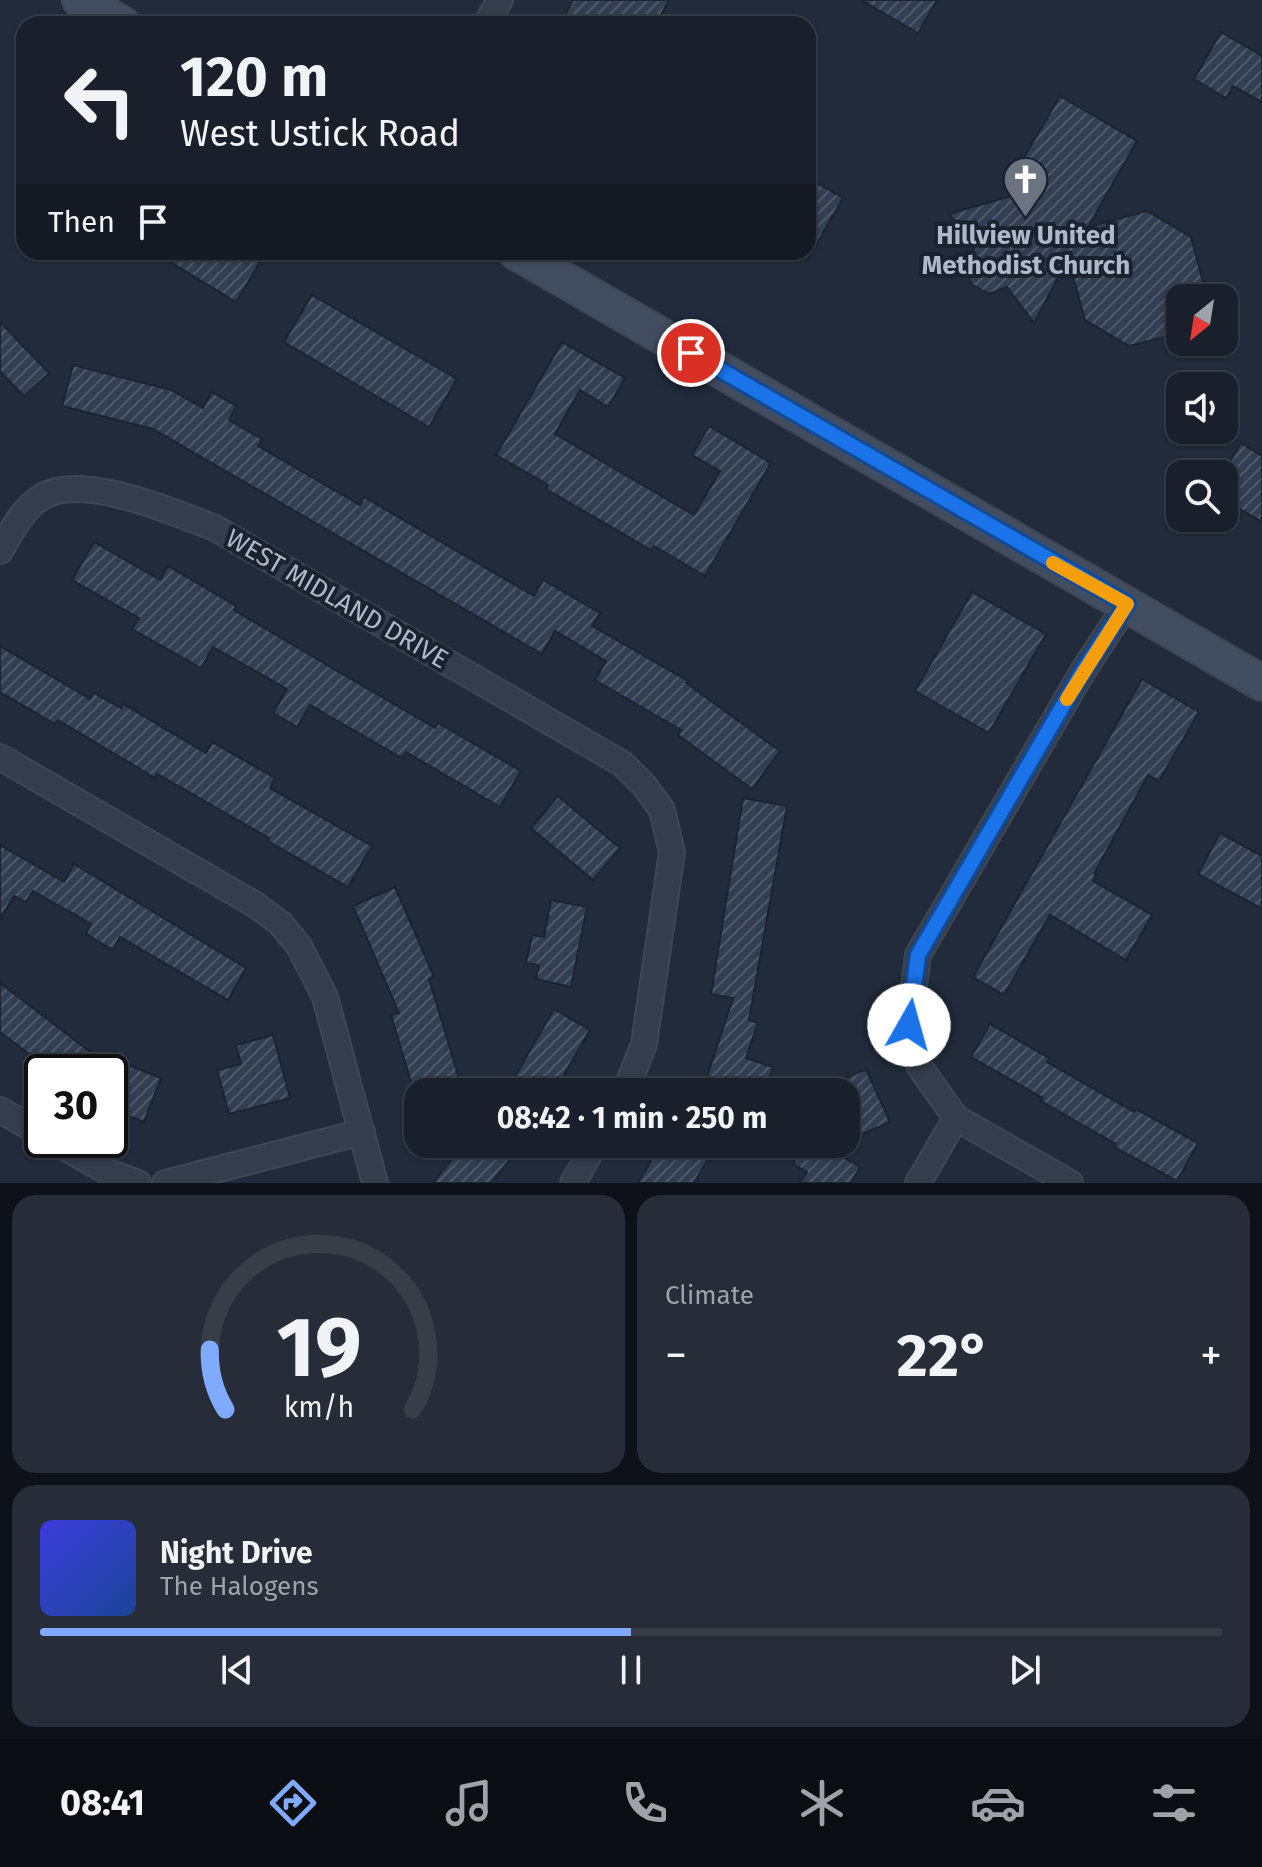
<!DOCTYPE html>
<meta charset="utf-8">
<style>
body{margin:0;font-family:"Fira Sans",sans-serif;background:#262d38;color:#f1f3f6;height:100vh;display:flex;flex-direction:column;font-size:30px;white-space:nowrap}
*{box-sizing:border-box;margin:0}
p{font-size:26px;color:#9fa3a9}
.icon{flex:none;width:44px;height:44px;fill:none;stroke:currentColor;stroke-width:2;stroke-linecap:round;stroke-linejoin:round}
.map{position:relative;height:1183px;overflow:hidden}
.sheet{display:flex;flex-direction:column;gap:12px;padding:12px;background:#0e1218;flex:1}
.sheet>*{flex:none}
.guide{position:absolute;left:16px;top:16px;width:800px;height:244px;border-radius:24px;box-shadow:0 2px 6px #0004,0 0 0 2px #373e48;background:#19202c;color:#f1f3f6;overflow:hidden}
.needle{width:52px;rotate:210deg}
.fabs{position:absolute;left:1166px;top:284px;display:grid;gap:16px}
.fabs a{display:grid;place-items:center;width:72px;height:72px;border-radius:16px;background:#19202c;box-shadow:0 2px 6px #0004,0 0 0 2px #373e48;font-size:40px}
.speed{position:absolute;left:24px;top:1054px;display:flex;gap:16px;font-size:40px;font-weight:700;text-align:center}
.speed>*{display:grid;place-content:center;width:104px;height:104px;border-radius:50%;background:#19202c;box-shadow:0 2px 6px #0004,0 0 0 2px #373e48;line-height:1}
.speed .limit{border:4px solid #111;border-radius:12px;background:#fff;color:#111}
.pin{position:absolute;display:grid;place-items:center;width:68px;height:68px;color:#fff;margin:-34px;border:4px solid #fff;border-radius:50%;box-shadow:0 2px 8px #0007}
.me{position:absolute;width:88px;margin:-44px;rotate:7deg;stroke-linejoin:round;filter:drop-shadow(0 0 6px #0008)}
.turn{display:flex;align-items:center;gap:28px;height:168px;padding:0 32px;font-size:36px}
.turn .icon{width:104px;height:104px;stroke-width:2.5}
.turn b{display:block;font-size:56px;line-height:68px}
.then{display:flex;align-items:center;height:76px;padding:0 32px;background:#0003;gap:16px;font-size:30px}
.big{font-size:60px;font-weight:700;line-height:1.1}
.sheet .card{flex:1;display:flex;flex-direction:column;justify-content:center;gap:12px;min-width:0;padding:0 28px;border-radius:24px;background:#262d38}
.sheet .dial{align-items:center;gap:0}
.dial svg{height:208px;overflow:visible;fill:none;stroke:#373e48;stroke-width:7;stroke-linecap:round;text-anchor:middle}
.dial text{fill:#f1f3f6;stroke:none}
.song{display:flex;align-items:center;gap:24px}
.cover{width:96px;height:96px;border-radius:12px;background:linear-gradient(135deg,hsl(240 70% 55%),hsl(220 70% 35%))}
.played{height:8px;border-radius:4px;background:linear-gradient(90deg,#7faafd 50%,#373e48 50%)}
.keys{display:flex;justify-content:space-around;direction:ltr}
.heat{display:flex;justify-content:space-between;align-items:center;font-size:44px;direction:ltr}
.sheet .tiles{flex:1;display:grid;gap:12px;grid-template-columns:1fr 1fr}
.card:last-child{grid-column:span 2}
.trip{position:absolute;left:404px;top:1078px;width:456px;height:80px;border-radius:24px;background:#19202c;box-shadow:0 2px 6px #0004,0 0 0 2px #373e48;font-weight:700;line-height:80px;text-align:center}
.tab-bar{display:flex;height:128px;justify-content:space-around;align-items:center;background:#0a0d12;color:#9fa3a9}
.tab-bar .icon{width:56px;height:56px}
.tab-bar .selected{color:#7faafd}
.tab-bar b{font-size:36px;color:#f1f3f6}
.map>svg:first-child{display:block}
.building{fill:url(#building-hatch);stroke:#1c2432;stroke-width:2}
.lines{fill:none;stroke-linecap:round;stroke-linejoin:round}
.minor-casing{stroke:#3e4654;stroke-width:28}
.secondary-casing{stroke:#3e4654;stroke-width:38}
.minor{stroke:#343d4b;stroke-width:24}
.secondary{stroke:#424c5f;stroke-width:34}
.route-casing{stroke:#114b97;stroke-width:20}
.route{stroke:#1a73e8;stroke-width:14}
.slow{stroke:#f59e0b;stroke-width:14}
.labels{text-anchor:middle;dominant-baseline:central;stroke-width:8;stroke-linejoin:round;paint-order:stroke}
.poi-label{font-size:26px;font-weight:bold;fill:#afb8c7;stroke:#1a2230}
.street-label{font-size:26px;fill:#afb8c7;stroke:#1a2230}
</style>
<div class="map">
<svg width="1262" height="1183" viewBox="0 0 1262 1183">
<defs>
<pattern id="building-hatch" width="6" height="6" patternUnits="userSpaceOnUse" patternTransform="scale(2)"><rect width="6" height="6" fill="#323f52"/><path d="M-1 1l2-2M0 6l6-6M5 7l2-2" fill="none" stroke="#4d5969"/></pattern>
</defs>
<rect width="100%" height="100%" fill="#212b3b"/>
<g class="building">
<polygon points="573,0 669,0 656,24 560,24"/>
<polygon points="861,0 937,0 918,33"/>
<polygon points="1221,32 1262,56 1262,102 1233,86 1226,98 1194,79"/>
<polygon points="1060,96 1137,141 1088,227 1147,211 1191,237 1205,289 1200,298 1180,298 1180,333 1129,346 1085,320 1068,259 1034,323 1007,287 989,294 971,284 966,264 975,247 949,214 1021,193 1015,173"/>
<polygon points="808,178 843,198 808,259"/>
<polygon points="154,252 266,252 236,302"/>
<polygon points="312,295 457,379 429,427 284,342"/>
<polygon points="0,322 49,373 24,396 0,371"/>
<polygon points="562,342 625,378 608,407 580,390 555,434 694,515 720,471 692,455 709,426 771,463 705,576 654,546 651,550 546,489 548,485 496,455"/>
<polygon points="73,365 171,390 203,408 212,392 236,406 229,420 262,439 258,446 360,505 364,497 534,596 543,580 600,613 592,626 688,681 686,683 780,751 752,789 678,735 681,730 595,680 606,661 555,631 542,654 153,429 62,406"/>
<polygon points="1241,443 1262,456 1262,522 1224,500 1224,472"/>
<polygon points="94,542 160,580 168,566 236,606 234,610 332,668 435,728 438,723 521,771 500,807 406,752 402,758 310,705 297,727 273,713 287,689 213,647 201,668 132,629 139,618 72,580"/>
<polygon points="972,592 1046,634 989,733 915,691"/>
<polygon points="0,646 90,699 94,693 121,708 123,704 206,753 212,742 275,778 270,788 372,846 348,887 268,841 269,838 157,774 155,778 58,720 55,724 0,692"/>
<polygon points="1142,679 1199,712 1159,781 1148,775 1094,874 1097,875 1093,881 1152,915 1126,960 1050,915 1004,995 973,977"/>
<polygon points="558,796 620,848 593,880 531,828"/>
<polygon points="743,798 787,806 749,1020 758,1023 746,1058 773,1067 764,1092 702,1092 733,998 711,994"/>
<polygon points="1220,833 1262,856 1262,909 1198,874"/>
<polygon points="0,845 64,882 74,864 246,968 228,1000 120,937 113,950 86,934 91,924 33,891 26,902 14,896 0,919"/>
<polygon points="395,887 434,977 429,979 462,1088 450,1092 414,1092 391,1015 399,1013 353,906"/>
<polygon points="551,900 587,907 571,987 536,979 539,965 526,963 532,935 544,937"/>
<polygon points="0,983 110,1067 110,1058 161,1078 144,1122 110,1109 110,1072 53,1072 0,1032"/>
<polygon points="554,1009 590,1030 554,1092 506,1092"/>
<polygon points="990,1024 1049,1058 1047,1062 1134,1112 1136,1109 1198,1143 1177,1181 1114,1147 1116,1144 1041,1101 1043,1098 971,1057"/>
<polygon points="273,1035 290,1098 229,1114 217,1070 241,1064 236,1045"/>
<polygon points="866,1069 890,1122 856,1137 846,1114 846,1078"/>
<polygon points="464,1144 522,1144 491,1183 433,1183"/>
<polygon points="661,1144 717,1144 694,1183 638,1183"/>
<polygon points="804,1144 821,1144 860,1167 851,1183 800,1183 807,1172 793,1164"/>
</g>
<g class="lines">
<defs>
<g id="minor">
<polyline points="486,24 500,0"/>
<path d="M0,551C12,531 21,510 42,497C81,472 174,512 215,528L623,764L644,785L662,810L672,852L644,1044L625,1092"/>
<polyline points="0,757 254,904 280,923 299,946 325,997 375,1183"/>
<polyline points="0,1110 42,1134"/>
<polyline points="956,1118 1070,1183"/>
<polyline points="52,1140 108,1172 138,1183"/>
<polyline points="165,1183 362,1132"/>
<polyline points="573,1183 595,1144"/>
<polyline points="918,1183 956,1118 919,1066 909,1025 918,955 1083,671 1127,604"/>
</g>
<g id="secondary">
<polyline points="80,0 122,24"/>
<polyline points="516,252 1262,683"/>
</g>
</defs>
<use href="#minor" class="minor-casing"/>
<use href="#secondary" class="secondary-casing"/>
<use href="#minor" class="minor"/>
<use href="#secondary" class="secondary"/>
</g>
<g class="lines">
<defs>
<polyline id="route" points="691,353 1127,604 1083,671 918,955 909,1025"/>
</defs>
<use href="#route" class="route-casing"/>
<use href="#route" class="route"/>
<polyline class="slow" points="1053,563 1127,604 1067,699"/>
</g>
<defs>
<symbol id="church-pin" viewBox="-11 -11 22 30"><path d="M0 17L-7.5 6A9.5 9.5 0 1 1 7.5 6Z" fill="#6b7280" stroke="#1a2230"/><path d="M-1.2-6h2.4v3.5h3.3v2.4h-3.3V6h-2.4V-.1h-3.3v-2.4h3.3Z" fill="#fff"/></symbol>
</defs>
<g fill-rule="evenodd">
<use href="#church-pin" x="1000" y="154" width="51" height="69"/>
</g>
<g class="labels">
<g class="poi-label">
<text x="1026" y="235">Hillview United<tspan x="1026" dy="30">Methodist Church</tspan></text>
</g>
<g class="street-label">
<text transform="translate(337 599) rotate(30)">WEST MIDLAND DRIVE</text>
</g>
</g>
</svg>
<div class="fabs">
<a><svg class="needle" viewBox="-14 -14 28 28"><path d="M0-13l5 13h-10z" fill="#e53935"/><path d="M0 13l5-13h-10z" fill="#9fa3a9"/></svg></a>
<a><svg class="icon" aria-label="sound" viewBox="0 0 24 24"><path d="M4 9h4l5-4v14l-5-4H4zM17 9q2 3 0 6"/></svg></a>
<a><svg class="icon" aria-label="search" viewBox="0 0 24 24"><circle cx="10" cy="10" r="6"/><path d="M15 15l6 6"/></svg></a>
</div>
<div class="speed"><div class="limit">30</div></div>
<div class="pin" style="left:691px;top:353px;background:#d93025"><svg class="icon" aria-label="arrive" viewBox="0 0 24 24"><path d="M6 21V4h12l-3 4 3 4H6"/></svg></div>
<svg class="me" style="left:909px;top:1025px" viewBox="-20 -20 40 40"><circle r="19" fill="#fff"/><path d="M0-13L10 11 0 6-10 11z" fill="#1a73e8"/></svg>
<div class="trip">08:42 · 1 min · 250 m</div>
<div class="guide">
<div class="turn"><svg class="icon" aria-label="left" viewBox="0 0 24 24"><path d="M17 20v-9H6M10 6l-5 5 5 5"/></svg><div><b>120 m</b>West Ustick Road</div></div>
<div class="then">Then<svg class="icon" aria-label="arrive" viewBox="0 0 24 24"><path d="M6 21V4h12l-3 4 3 4H6"/></svg></div>
</div>
</div>
<section class="sheet">
<div class="tiles">
<div class="card dial"><svg viewBox="0 0 100 80">
<path d="M14 69A42 42 0 1 1 86 69"/>
<path d="M14 69A42 42 0 0 1 8 46" stroke="#7faafd"/>
<text x="50" y="56" font-size="32" font-weight="700">19</text>
<text x="50" y="72" font-size="11">km/h</text>
</svg></div>
<div class="card"><p>Climate</p>
<div class="heat"><a>−</a><b class="big">22°</b><a>+</a></div>
</div>
<div class="card">
<div class="song"><i class="cover"></i><div><b>Night Drive</b><p>The Halogens</p></div></div>
<div class="played"></div>
<div class="keys"><svg class="icon" aria-label="previous" viewBox="0 0 24 24"><path d="M18 5L8 12l10 7zM5 5v14"/></svg><svg class="icon" aria-label="pause" viewBox="0 0 24 24"><path d="M8 5v14M16 5v14"/></svg><svg class="icon" aria-label="next" viewBox="0 0 24 24"><path d="M6 5l10 7-10 7zM19 5v14"/></svg></div>
</div>
</div>
</section>
<nav class="tab-bar">
<b>08:41</b>
<svg class="icon selected" aria-label="directions" viewBox="0 0 24 24"><path d="M12 3l9 9-9 9-9-9zM9 14v-3h6M13 9l2 2-2 2"/></svg>
<svg class="icon" aria-label="music" viewBox="0 0 24 24"><path d="M9 18V5l10-2v13"/><circle cx="6" cy="18" r="3"/><circle cx="16" cy="16" r="3"/></svg>
<svg class="icon" aria-label="phone" viewBox="0 0 24 24"><path d="M5 4h4l2 5-3 2q2 4 5 5l2-3 5 2v4C11 20 4 13 5 4z"/></svg>
<svg class="icon" aria-label="climate" viewBox="0 0 24 24"><path d="M12 3v18M4 7l16 10M4 17L20 7"/></svg>
<svg class="icon" aria-label="car" viewBox="0 0 24 24"><path d="M5 17H2v-5l4-1 3-4h7l3 4 3 1v5h-3M9 17h6M6 11h13"/><circle cx="7" cy="17" r="2"/><circle cx="17" cy="17" r="2"/></svg>
<svg class="icon" aria-label="filters" viewBox="0 0 24 24"><path d="M4 7h16M4 17h16"/><circle cx="9" cy="7" r="2"/><circle cx="15" cy="17" r="2"/></svg>
</nav>
